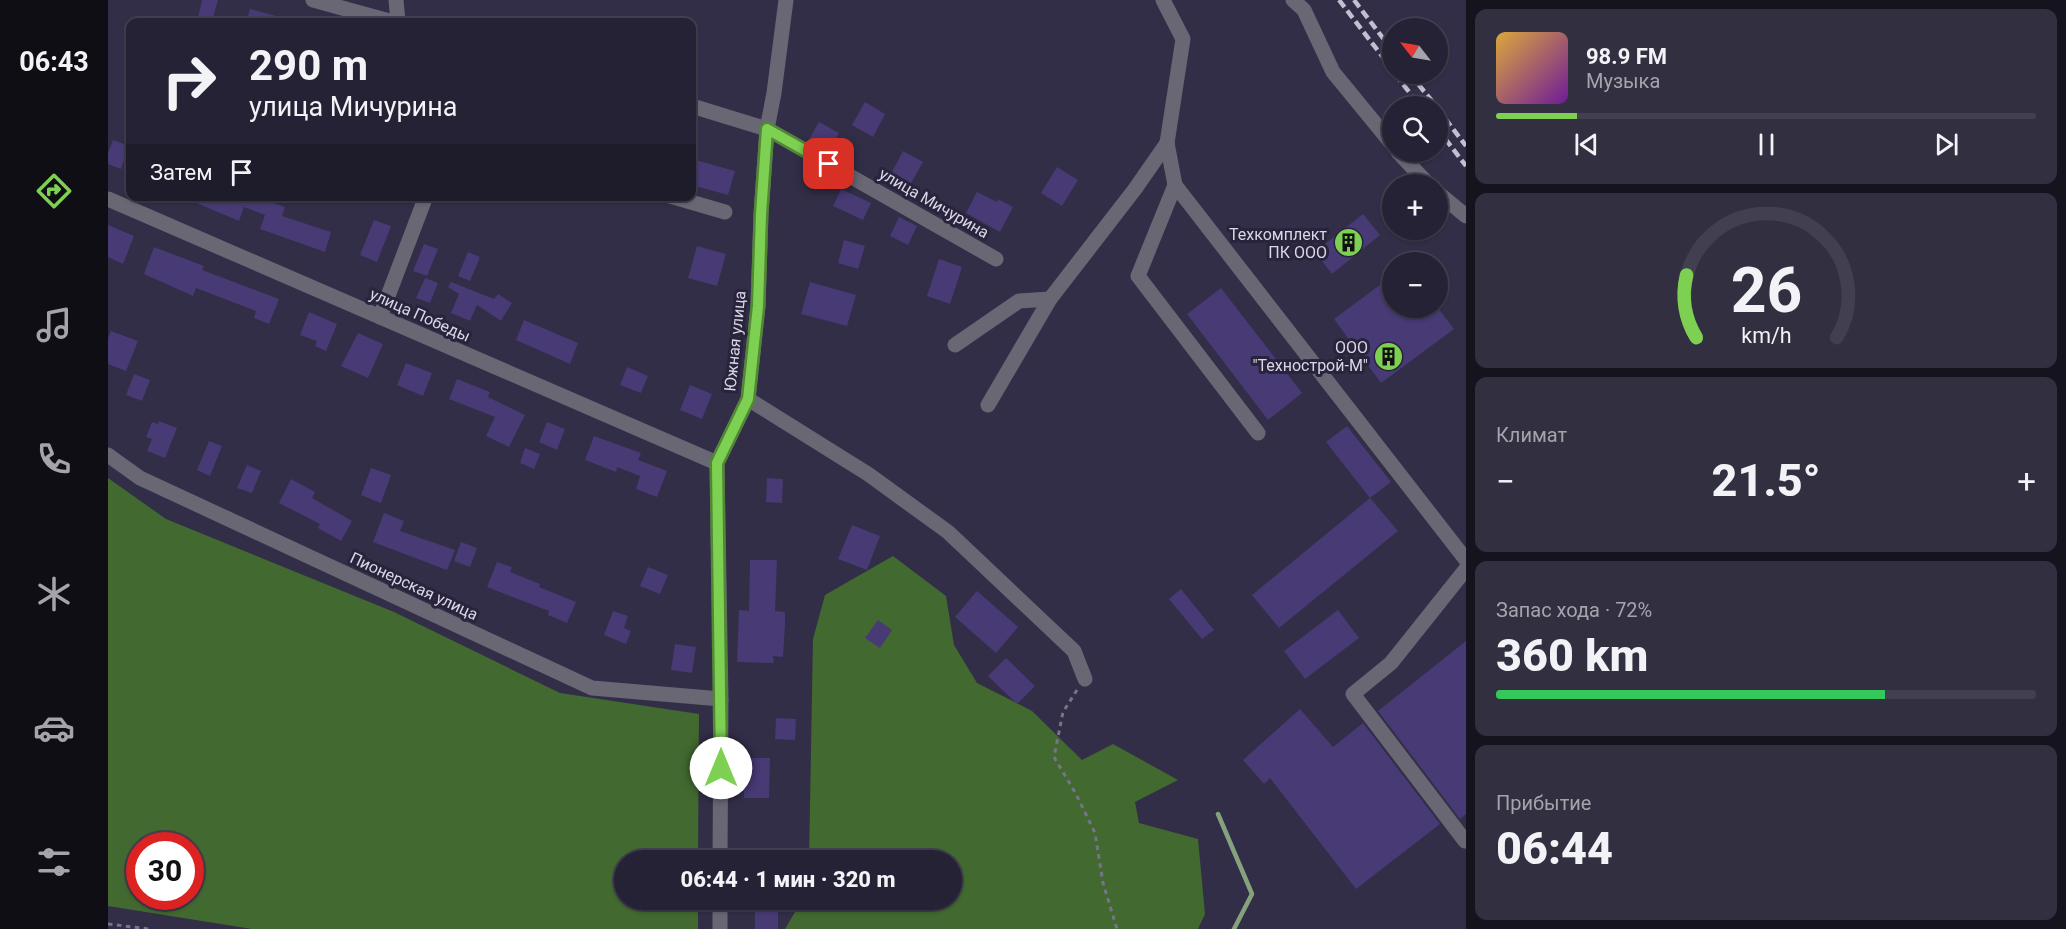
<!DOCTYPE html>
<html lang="ru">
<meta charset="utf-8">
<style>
body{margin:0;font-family:Roboto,sans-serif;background:#322f41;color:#f1f3f6;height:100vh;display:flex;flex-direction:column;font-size:22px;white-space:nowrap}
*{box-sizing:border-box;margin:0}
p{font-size:20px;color:#a4a4ad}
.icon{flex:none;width:33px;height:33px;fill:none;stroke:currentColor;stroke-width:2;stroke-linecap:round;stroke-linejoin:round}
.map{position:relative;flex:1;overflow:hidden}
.sheet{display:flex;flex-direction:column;gap:9px;padding:9px;background:#15131d;width:600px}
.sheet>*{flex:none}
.guide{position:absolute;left:18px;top:18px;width:570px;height:183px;border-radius:12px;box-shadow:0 2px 4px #0004,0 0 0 2px #423f50;background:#262235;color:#f1f3f6;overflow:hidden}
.needle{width:39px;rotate:301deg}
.fabs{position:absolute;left:1274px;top:18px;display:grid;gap:12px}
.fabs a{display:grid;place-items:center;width:66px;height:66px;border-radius:50%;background:#262235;box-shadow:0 2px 4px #0004,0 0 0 2px #423f50;font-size:30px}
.speed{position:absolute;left:18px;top:832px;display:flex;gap:12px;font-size:30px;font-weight:700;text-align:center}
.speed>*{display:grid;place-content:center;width:78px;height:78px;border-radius:50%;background:#262235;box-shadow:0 2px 4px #0004,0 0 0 2px #423f50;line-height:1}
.speed .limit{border:9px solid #d22;background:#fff;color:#111}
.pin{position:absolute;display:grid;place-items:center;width:51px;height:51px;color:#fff;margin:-26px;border-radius:12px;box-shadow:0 3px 9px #0006}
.me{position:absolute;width:66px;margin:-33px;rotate:0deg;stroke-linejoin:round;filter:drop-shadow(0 0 4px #0008)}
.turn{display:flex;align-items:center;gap:21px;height:126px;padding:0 24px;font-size:27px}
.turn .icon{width:78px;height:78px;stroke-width:2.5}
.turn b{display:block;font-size:42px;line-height:51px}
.then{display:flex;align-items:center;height:57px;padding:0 24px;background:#0003;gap:12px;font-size:22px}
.big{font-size:45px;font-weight:800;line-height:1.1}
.sheet .tile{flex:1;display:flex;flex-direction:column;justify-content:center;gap:9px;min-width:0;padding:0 21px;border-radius:12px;background:#322f41}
.sheet .dial{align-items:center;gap:0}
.dial svg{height:156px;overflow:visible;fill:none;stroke:#423f50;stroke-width:7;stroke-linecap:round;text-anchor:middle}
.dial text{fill:#f1f3f6;stroke:none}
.song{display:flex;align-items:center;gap:18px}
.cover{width:72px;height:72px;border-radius:9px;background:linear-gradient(135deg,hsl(40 70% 55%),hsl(280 70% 35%))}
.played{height:6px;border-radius:3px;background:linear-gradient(90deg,#7ed053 15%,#423f50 15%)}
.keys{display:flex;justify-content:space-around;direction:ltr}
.heat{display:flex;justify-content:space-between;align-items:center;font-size:33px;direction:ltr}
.charge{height:9px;border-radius:4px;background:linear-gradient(90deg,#34c759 72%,#423f50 0)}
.trip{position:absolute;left:506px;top:850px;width:348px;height:60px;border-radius:30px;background:#262235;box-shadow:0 2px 4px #0004,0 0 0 2px #423f50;font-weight:800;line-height:60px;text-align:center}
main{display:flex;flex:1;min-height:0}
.tabs{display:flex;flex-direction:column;width:108px;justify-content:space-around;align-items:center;background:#0f0e15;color:#a4a4ad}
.tabs .icon{width:42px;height:42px}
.tabs .active{color:#7ed053}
.tabs b{font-size:27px;color:#f1f3f6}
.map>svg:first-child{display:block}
.forest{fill:#42692f;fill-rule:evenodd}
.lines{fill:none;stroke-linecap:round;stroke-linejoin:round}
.stream{stroke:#86a27d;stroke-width:4.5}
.building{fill:#473a75}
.path{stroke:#777489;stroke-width:3;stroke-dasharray:4.5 4.5;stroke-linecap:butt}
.minor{stroke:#696774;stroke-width:15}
.rail{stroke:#c1bfd0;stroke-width:4.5;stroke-dasharray:9 4.5;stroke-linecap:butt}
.route-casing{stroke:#528736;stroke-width:15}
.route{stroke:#7ed053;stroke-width:10}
.labels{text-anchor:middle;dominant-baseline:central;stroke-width:6;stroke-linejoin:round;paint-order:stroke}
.street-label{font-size:16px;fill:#d9d7e7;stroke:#29243c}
.poi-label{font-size:16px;fill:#d9d7e7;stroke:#29243c;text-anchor:end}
</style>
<main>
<nav class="tabs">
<b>06:43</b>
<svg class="icon active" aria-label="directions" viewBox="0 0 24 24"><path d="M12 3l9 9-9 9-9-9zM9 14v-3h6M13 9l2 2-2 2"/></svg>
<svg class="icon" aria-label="music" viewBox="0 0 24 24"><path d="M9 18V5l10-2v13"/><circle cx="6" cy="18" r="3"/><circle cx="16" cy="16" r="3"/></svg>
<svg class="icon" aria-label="phone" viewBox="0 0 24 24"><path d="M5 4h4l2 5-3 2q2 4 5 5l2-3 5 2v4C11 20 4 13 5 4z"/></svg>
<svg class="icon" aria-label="climate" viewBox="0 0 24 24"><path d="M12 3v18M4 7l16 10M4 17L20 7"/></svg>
<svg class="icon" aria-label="car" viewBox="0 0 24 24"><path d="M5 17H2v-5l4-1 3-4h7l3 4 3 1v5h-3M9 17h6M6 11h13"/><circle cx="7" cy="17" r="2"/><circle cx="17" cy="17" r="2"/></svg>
<svg class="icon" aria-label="filters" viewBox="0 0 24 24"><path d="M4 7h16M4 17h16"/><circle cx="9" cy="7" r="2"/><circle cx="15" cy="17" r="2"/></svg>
</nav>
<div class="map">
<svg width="1358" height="929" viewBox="0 0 1358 929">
<rect width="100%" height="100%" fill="#322e47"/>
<g class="forest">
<path d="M0,478L58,519L286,612L452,693L591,714L590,861H516V900H590V929H144L0,906ZM32,846H82V897H32Z"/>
<polygon points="785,556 838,596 846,645 869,683 924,711 974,760 1005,744 1070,780 1027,802 1031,823 1090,839 1097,914 1090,929 677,929 694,900 843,900 843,861 701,861 705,639 717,595"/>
</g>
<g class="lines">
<polyline class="stream" points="1110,814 1144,894 1126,929"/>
</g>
<g class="building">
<polygon points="94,0 110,0 104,21 90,17"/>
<polygon points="142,9 179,19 178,22 138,22"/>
<polygon points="757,102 777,114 765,137 744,125"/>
<polygon points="711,122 731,133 720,152 700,141"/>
<polygon points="5,140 21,146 13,169 0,164 0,153"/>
<polygon points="795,151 815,162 802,185 783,174"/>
<polygon points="584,159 627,171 620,195 584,185"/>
<polygon points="949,167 970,180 954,206 933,193"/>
<polygon points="733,189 763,203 755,220 725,206"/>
<polygon points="869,192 889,202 890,199 905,207 892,232 858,213"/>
<polygon points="72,196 147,196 177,207 174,216 223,232 217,252 152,229 157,215 136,207 131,221"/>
<polygon points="1255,214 1272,235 1224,274 1207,252"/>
<polygon points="791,217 809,226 800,245 782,236"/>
<polygon points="266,220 283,226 269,262 252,255"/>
<polygon points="0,225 26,236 15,264 0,257"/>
<polygon points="736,240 757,246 750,269 730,263"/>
<polygon points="316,244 330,249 319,276 305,271"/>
<polygon points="589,246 618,254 609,286 580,278"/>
<polygon points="46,247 96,266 94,270 171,299 161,324 146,318 148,311 88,288 85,296 36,274"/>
<polygon points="360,252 372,257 362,281 350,276"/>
<polygon points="831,259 854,267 842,304 819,296"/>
<polygon points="1284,276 1284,308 1330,308 1346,329 1273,383 1226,319"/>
<polygon points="317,278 330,283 322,303 308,298"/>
<polygon points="343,282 386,299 390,294 404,303 393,321 369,305 362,321 343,313 351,294 340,287"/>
<polygon points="702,282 748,295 739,326 693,314"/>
<polygon points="1113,288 1194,393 1160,420 1079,314"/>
<polygon points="201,312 229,324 218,351 207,346 209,341 192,335"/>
<polygon points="416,320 470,343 462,364 408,340"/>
<polygon points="3,331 30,341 18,371 0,364 0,338"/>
<polygon points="250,333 275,344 260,378 233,366"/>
<polygon points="298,363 324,373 315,396 289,385"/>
<polygon points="519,367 540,376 533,393 512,385"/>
<polygon points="26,374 42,380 34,401 18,395"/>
<polygon points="349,379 382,392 380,397 417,415 401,447 378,436 387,417 341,399"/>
<polygon points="582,385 604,394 594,419 572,410"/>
<polygon points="51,421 69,428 57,458 39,451 44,439 38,437 44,422 50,424"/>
<polygon points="439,422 457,429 449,450 431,442"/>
<polygon points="1239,426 1283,482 1262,498 1218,442"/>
<polygon points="486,436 533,453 530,460 559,471 549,497 528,489 532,476 509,467 508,472 477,460"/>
<polygon points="101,441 114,446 102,476 89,470"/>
<polygon points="417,448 432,454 426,469 412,463"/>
<polygon points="139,465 153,471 144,493 129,488"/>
<polygon points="263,468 283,475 273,503 253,495"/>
<polygon points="659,478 675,479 674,503 658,502"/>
<polygon points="183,479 207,492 204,498 244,521 233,541 210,528 212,524 171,503"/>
<polygon points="1262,498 1290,531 1171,628 1144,595"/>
<polygon points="276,513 296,521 292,531 347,550 339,570 265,542"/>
<polygon points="744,525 772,536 759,570 730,559"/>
<polygon points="353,542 369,548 362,567 346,561"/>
<polygon points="642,560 669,560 667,611 677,612 677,625 675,657 665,656 666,663 629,662 631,610 641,611"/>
<polygon points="389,562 404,567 402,572 432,584 431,587 468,602 459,623 440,615 441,611 379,587"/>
<polygon points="540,567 560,575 552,594 532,586"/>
<polygon points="1073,589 1106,630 1094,639 1061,599"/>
<polygon points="869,591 910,627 888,653 847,617"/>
<polygon points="1230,610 1251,638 1197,679 1176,651"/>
<polygon points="505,611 520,616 516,628 523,631 518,644 496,635"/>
<polygon points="770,620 784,630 772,648 757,638"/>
<polygon points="1358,641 1358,814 1352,819 1270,711"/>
<polygon points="567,644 588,647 584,673 563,670"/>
<polygon points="898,658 927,686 909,704 880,676"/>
<polygon points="1192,709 1225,747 1255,723 1332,824 1248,889 1162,778 1156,784 1135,760"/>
<polygon points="668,718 688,719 687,740 667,739"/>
<polygon points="636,758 662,758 661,798 636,798"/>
<rect x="647" y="905" width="23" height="24"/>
</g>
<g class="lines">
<g class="path">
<polyline points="969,690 955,712 946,757 968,794 987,833 995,883 1009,929"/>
<polyline points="0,924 41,929"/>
</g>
<g class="minor">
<polyline points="205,0 285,22"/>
<polyline points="288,0 290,22"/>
<polyline points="1055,0 1075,39 1059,143 1067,185 1358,560"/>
<polyline points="1185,0 1196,10 1225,72 1284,144"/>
<polyline points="584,106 659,129 888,259"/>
<polyline points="1290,152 1320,184"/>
<polyline points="1067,185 1030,276 1150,433"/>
<polyline points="1329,192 1358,216"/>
<polyline points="562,196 617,212"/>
<polyline points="0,199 609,463"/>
<polyline points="272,317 318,196"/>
<polyline points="847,345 911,301 942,299"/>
<polyline points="640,399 760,474 840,532 966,651 977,679"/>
<polyline points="880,405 942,299 1027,189 1059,143"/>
<polyline points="0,455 32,478 484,688 613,699"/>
<polyline points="1357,841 1245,694 1283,663 1358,569"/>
<polyline points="612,861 613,699 609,463 640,399 650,306 653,214 659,129 666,93 678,0"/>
<polyline points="612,929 612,900"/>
</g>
<g class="rail">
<polyline points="1231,0 1284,69"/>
<polyline points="1246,0 1284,50"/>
<polyline points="1287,74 1312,106"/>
<polyline points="1302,74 1328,106"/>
<polyline points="1329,108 1358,146"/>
<polyline points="1329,128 1358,166"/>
</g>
</g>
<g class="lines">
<defs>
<polyline id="route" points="613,768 609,463 640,399 650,306 653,214 659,129 721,164"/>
</defs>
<use href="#route" class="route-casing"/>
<use href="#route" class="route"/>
</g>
<defs>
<symbol id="building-disc" viewBox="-11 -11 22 22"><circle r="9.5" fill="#7ed053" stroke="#29243c"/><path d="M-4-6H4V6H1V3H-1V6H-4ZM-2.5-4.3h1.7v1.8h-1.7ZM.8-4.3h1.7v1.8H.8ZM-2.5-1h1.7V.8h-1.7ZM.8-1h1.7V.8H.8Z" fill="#111"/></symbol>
</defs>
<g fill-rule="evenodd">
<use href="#building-disc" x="1224" y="226" width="33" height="33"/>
<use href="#building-disc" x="1264" y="340" width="33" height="33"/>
</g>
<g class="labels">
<g class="street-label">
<text transform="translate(826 203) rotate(30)">улица Мичурина</text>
<text transform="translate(312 315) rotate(24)">улица Победы</text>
<text transform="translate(627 341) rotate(-84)">Южная улица</text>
<text transform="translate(306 586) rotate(25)">Пионерская улица</text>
</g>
<g class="poi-label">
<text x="1219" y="234">Техкомплект<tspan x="1219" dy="18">ПК ООО</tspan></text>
<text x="1260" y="347">ООО<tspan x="1260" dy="18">"Технострой-М"</tspan></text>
</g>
</g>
</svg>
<div class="fabs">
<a><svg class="needle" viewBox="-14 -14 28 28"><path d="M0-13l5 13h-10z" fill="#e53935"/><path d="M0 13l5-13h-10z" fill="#a4a4ad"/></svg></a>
<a><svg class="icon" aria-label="search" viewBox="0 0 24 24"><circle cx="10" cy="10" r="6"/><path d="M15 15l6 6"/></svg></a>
<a>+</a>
<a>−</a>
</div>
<div class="speed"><div class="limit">30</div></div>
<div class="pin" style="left:721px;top:164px;background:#d93025"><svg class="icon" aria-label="arrive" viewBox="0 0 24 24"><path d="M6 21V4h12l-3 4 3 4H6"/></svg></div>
<svg class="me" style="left:613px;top:768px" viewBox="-20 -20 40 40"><circle r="19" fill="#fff"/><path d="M0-13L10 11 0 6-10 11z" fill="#7ed053"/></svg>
<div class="trip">06:44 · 1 мин · 320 m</div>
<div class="guide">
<div class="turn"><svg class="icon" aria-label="right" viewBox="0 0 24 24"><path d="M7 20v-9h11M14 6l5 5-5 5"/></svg><div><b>290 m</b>улица Мичурина</div></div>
<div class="then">Затем<svg class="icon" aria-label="arrive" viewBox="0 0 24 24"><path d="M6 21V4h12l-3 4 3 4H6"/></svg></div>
</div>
</div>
<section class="sheet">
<div class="tile">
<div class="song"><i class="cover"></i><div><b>98.9 FM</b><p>Музыка</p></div></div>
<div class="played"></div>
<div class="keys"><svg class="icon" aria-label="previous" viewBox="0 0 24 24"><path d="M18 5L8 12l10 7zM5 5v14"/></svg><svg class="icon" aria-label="pause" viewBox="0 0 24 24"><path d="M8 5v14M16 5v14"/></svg><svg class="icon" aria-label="next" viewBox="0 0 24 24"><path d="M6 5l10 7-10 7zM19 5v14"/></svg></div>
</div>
<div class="tile dial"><svg viewBox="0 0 100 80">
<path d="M14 69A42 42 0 1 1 86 69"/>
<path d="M14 69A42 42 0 0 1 9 37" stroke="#7ed053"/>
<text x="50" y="56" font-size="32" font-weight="700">26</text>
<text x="50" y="72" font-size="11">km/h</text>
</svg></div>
<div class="tile"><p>Климат</p>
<div class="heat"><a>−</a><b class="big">21.5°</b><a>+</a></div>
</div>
<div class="tile"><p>Запас хода · 72%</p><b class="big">360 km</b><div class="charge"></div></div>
<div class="tile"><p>Прибытие</p><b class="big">06:44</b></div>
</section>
</main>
